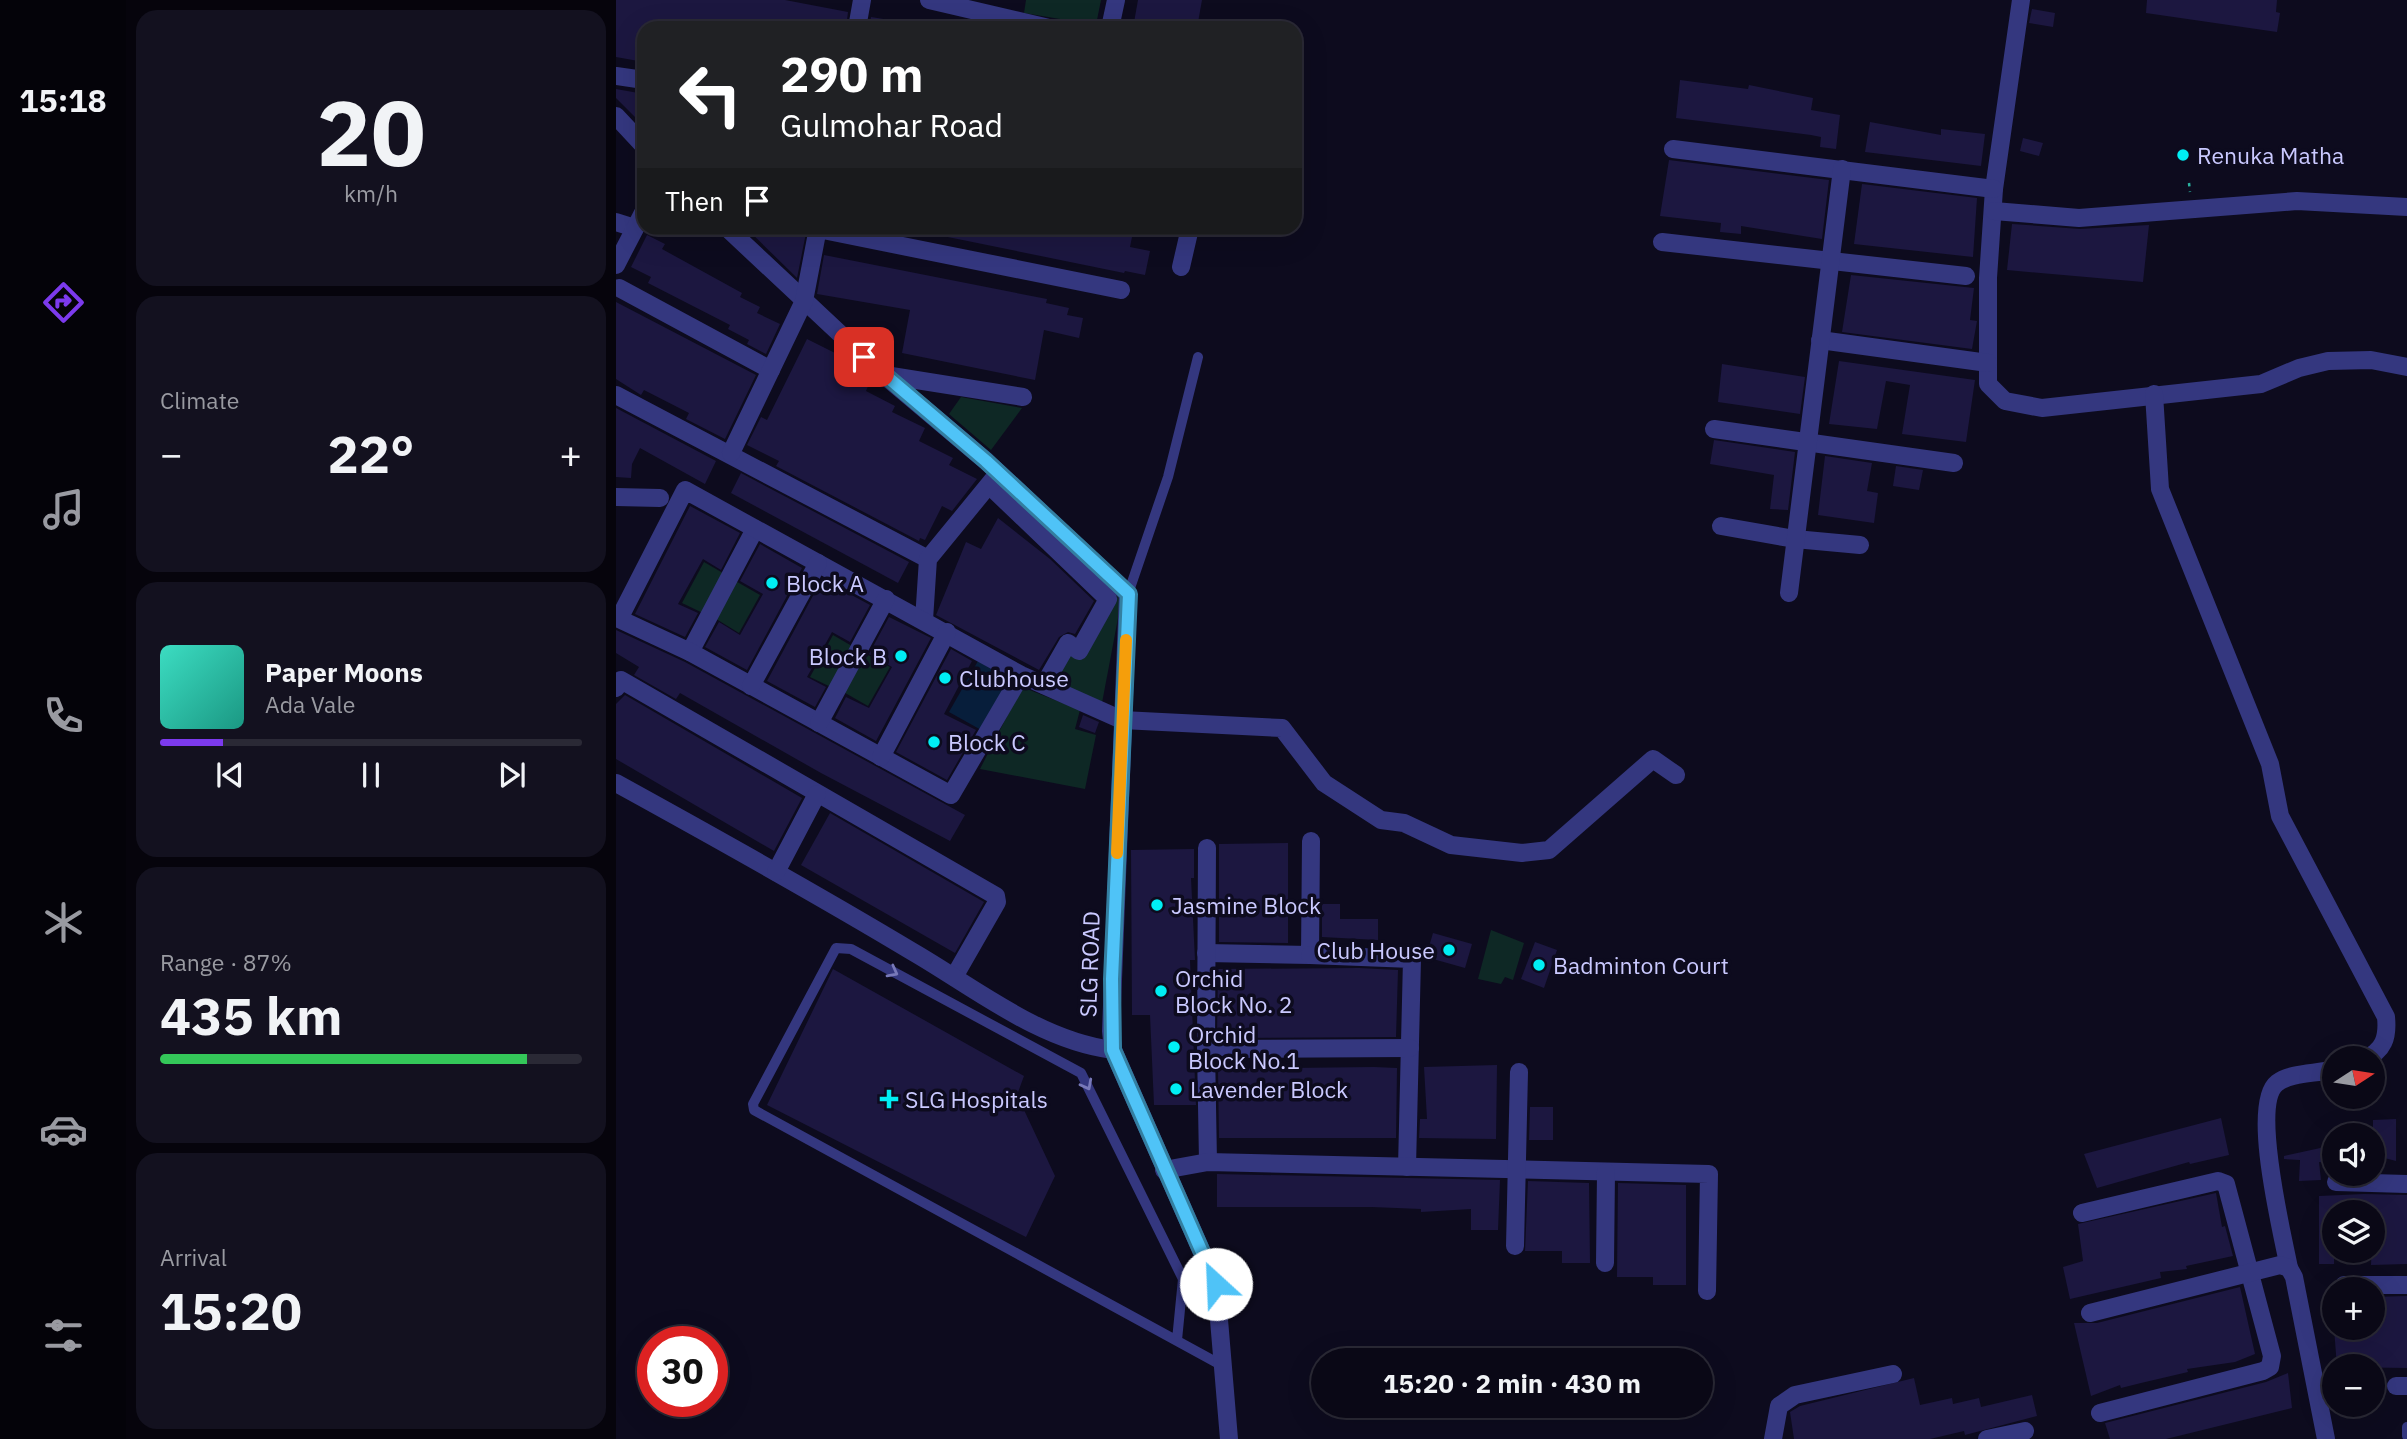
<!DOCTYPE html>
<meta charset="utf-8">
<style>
body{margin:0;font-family:"IBM Plex Sans",sans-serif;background:#13111f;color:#f1f3f6;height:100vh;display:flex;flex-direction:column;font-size:26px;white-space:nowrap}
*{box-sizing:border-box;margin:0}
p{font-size:23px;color:#999aa1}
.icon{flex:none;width:38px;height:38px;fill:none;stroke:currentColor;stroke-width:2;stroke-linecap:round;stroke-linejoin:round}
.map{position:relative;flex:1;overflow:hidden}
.details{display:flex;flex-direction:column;gap:10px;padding:10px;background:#06040c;width:490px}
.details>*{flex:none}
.guide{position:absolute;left:21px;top:21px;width:665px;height:214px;border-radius:21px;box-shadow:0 7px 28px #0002,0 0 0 2px #2a2935;background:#202124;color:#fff;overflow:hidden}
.needle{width:46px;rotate:78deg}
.tools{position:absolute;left:1706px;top:1046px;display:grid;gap:14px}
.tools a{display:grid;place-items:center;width:63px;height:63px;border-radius:50%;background:#0a0816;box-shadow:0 7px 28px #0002,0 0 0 2px #2a2935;font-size:35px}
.speed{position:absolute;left:21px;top:1326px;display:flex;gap:14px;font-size:35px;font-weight:700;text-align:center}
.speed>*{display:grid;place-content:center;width:91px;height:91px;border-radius:50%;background:#0a0816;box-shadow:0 7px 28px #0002,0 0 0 2px #2a2935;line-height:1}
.speed .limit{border:10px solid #d22;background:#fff;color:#111}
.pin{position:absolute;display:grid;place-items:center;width:60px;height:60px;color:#fff;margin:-30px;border-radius:14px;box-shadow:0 4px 10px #0006}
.me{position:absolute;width:77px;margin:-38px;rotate:335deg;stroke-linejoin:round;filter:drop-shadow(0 0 5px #0008)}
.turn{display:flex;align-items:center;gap:24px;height:147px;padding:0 28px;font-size:32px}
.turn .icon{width:91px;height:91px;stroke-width:2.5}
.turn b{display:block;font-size:49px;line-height:60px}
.then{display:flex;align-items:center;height:66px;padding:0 28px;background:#0003;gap:14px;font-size:26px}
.big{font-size:52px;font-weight:800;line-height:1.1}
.details .widget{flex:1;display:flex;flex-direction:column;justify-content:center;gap:10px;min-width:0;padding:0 24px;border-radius:21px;background:#13111f}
.details .dial{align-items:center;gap:0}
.dial b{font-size:91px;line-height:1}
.song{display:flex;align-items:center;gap:21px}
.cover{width:84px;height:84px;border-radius:10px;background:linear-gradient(135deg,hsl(170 70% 55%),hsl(170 70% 35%))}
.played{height:7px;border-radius:4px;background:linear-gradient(90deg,#7c3aed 15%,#2a2935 15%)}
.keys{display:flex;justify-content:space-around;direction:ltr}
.heat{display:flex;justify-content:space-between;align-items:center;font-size:38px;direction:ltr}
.charge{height:10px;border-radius:5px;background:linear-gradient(90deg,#34c759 87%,#2a2935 0)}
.trip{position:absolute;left:695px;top:1348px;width:402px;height:70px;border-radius:35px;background:#0a0816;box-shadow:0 7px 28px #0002,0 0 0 2px #2a2935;font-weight:800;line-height:70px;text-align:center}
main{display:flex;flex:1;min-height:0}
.tab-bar{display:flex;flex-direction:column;width:126px;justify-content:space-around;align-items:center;background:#040309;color:#999aa1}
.tab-bar .icon{width:49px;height:49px}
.tab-bar .on{color:#7c3aed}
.tab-bar b{font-size:32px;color:#f1f3f6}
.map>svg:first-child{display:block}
.green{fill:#0e2825}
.water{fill:#071e3b}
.building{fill:#1c1740}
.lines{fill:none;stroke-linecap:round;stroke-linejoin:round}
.path{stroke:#29b3a0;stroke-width:2.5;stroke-dasharray:3.5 5;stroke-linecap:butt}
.service{stroke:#34377f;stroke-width:10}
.minor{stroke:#34377f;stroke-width:18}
.oneway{stroke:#7879b9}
.route-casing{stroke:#337fa1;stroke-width:18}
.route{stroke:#4fc3f7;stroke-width:12}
.slow{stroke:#f59e0b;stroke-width:12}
.poi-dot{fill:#00eef4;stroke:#0d0b1e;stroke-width:2.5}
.labels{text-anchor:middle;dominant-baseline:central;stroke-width:7;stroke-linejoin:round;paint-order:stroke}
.poi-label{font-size:23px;fill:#cac9ff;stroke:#0d0b1e;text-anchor:start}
.street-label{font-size:23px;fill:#cac9ff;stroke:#0d0b1e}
</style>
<main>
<nav class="tab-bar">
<b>15:18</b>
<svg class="icon on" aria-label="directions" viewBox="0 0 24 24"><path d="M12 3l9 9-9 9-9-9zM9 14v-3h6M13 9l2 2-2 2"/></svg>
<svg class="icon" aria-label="music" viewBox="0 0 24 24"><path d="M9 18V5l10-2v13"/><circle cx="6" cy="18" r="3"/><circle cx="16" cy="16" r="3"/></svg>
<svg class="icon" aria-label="phone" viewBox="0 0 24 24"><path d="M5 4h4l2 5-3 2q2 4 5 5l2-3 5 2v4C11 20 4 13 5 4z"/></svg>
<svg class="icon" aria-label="climate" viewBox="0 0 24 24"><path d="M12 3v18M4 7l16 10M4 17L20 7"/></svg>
<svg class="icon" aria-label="car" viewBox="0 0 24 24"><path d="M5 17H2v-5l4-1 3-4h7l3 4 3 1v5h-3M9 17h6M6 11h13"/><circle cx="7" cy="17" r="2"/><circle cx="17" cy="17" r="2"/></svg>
<svg class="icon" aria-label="filters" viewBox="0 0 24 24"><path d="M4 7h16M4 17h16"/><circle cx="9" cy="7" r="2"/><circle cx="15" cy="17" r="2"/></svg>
</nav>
<section class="details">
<div class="widget dial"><b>20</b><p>km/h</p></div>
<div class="widget"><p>Climate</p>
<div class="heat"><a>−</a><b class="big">22°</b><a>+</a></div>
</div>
<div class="widget">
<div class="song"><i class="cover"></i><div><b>Paper Moons</b><p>Ada Vale</p></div></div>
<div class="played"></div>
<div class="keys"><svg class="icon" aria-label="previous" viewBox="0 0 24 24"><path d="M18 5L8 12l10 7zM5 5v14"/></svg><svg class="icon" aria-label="pause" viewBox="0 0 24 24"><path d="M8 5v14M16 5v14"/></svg><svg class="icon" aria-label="next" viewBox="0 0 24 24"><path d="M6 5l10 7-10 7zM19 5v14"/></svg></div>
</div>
<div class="widget"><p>Range · 87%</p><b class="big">435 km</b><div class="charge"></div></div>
<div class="widget"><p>Arrival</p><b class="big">15:20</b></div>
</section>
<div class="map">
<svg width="1791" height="1439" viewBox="0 0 1791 1439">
<rect width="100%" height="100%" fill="#0d0b1e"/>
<g class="green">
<polygon points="410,0 485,0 480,25 408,13"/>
<polygon points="345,397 406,408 375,450 333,414"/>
<polygon points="88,562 112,576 91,615 66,603"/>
<polygon points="116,579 144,595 123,633 97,617"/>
<polygon points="497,593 506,597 486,703 434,680"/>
<polygon points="217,635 241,649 219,689 194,677"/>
<polygon points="245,651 274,667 252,706 224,690"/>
<polygon points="406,687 464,710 459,729 480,735 469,789 364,769"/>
<polygon points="875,930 908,943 897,980 889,977 885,984 862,979"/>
</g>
<polygon class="water" points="362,661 395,681 367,731 333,712"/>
<g class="building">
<polygon points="0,0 169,0 232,12 230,28 28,28 28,62 0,57"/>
<polygon points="522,0 586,0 581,28 517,28"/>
<polygon points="1531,0 1661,0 1660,12 1664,13 1661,32 1530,13"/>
<polygon points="1416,9 1439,13 1437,27 1413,23"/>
<polygon points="255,17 280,21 279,28 253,28"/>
<polygon points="1064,80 1132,89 1133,85 1197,98 1195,110 1224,115 1220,149 1204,147 1205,137 1195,135 1060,118"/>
<polygon points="0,89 28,94 28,126 0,98"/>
<polygon points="1254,122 1325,135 1325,129 1369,134 1365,166 1249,152"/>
<polygon points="1407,138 1427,143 1423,156 1404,151"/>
<polygon points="1053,160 1213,180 1206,239 1125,226 1125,234 1104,232 1105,223 1044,216"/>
<polygon points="1246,184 1361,198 1357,257 1238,244"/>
<polygon points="1396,224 1464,229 1533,225 1527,282 1391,270"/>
<polygon points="130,228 191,228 181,278 177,274"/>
<polygon points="312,228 469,228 516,237 514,247 534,251 529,275 509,271 508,273 312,233"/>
<polygon points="31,235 49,244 46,249 126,293 124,297 144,307 141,313 164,324 150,354 131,344 133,340 112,329 114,325 32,283 35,277 15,267"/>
<polygon points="208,255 431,299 430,303 453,308 451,315 467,318 463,338 428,330 419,380 286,353 294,310 201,294"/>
<polygon points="1235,275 1358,288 1354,320 1361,321 1356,349 1226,332"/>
<polygon points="0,302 140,375 109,439 70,419 73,413 28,390 25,395 0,379"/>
<polygon points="191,339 221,354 218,358 237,368 234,375 253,384 250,391 279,406 276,412 309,428 303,441 337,458 333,465 361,479 336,511 326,506 309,540 304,538 303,541 160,466 163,461 131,445 145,417 151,420"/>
<polygon points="1223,361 1359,380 1350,442 1286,434 1294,385 1270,381 1261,429 1213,424"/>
<polygon points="1106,364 1189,377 1184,414 1102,402"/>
<polygon points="0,408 100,461 89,484 24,448 16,464 15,478 0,477"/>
<polygon points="1098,440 1179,452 1172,510 1154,509 1158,475 1094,464"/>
<polygon points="1209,456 1256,463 1251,491 1262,493 1258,523 1202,515"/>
<polygon points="1280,466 1307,470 1303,490 1277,486"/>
<polygon points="125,473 293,562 282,583 115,493"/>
<polygon points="74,506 124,533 105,570 87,559 62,604 82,613 69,637 19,614"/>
<polygon points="382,518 434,559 478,601 459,634 452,632 443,637 423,670 320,615 350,542 365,549"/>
<polygon points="144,544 186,568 131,670 89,647 103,622 124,635 147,594 124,581"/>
<polygon points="206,579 254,605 234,642 216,632 191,677 210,687 199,707 151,681"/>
<polygon points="273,617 315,638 260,741 219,718 230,697 253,708 276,667 253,654"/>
<polygon points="0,630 69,662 349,815 334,841 205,773 64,693 60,699 18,675 23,667 0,653"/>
<polygon points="335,649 356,661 328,714 360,730 331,780 280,752"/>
<polygon points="9,695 186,798 158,851 0,759 0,704"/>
<polygon points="467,715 483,722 479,733 463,727"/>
<polygon points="214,813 368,902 339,953 185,865"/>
<polygon points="672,843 672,943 603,942 603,844"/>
<polygon points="578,849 578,878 575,878 579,960 574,960 580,1105 538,1105 534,1015 516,1015 515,850"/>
<polygon points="706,904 724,904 724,919 762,919 762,940 706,937"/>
<polygon points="817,933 856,944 849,968 810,957"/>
<polygon points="919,942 941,950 928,988 905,979"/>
<polygon points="743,968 782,970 780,1037 601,1038 602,969"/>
<polygon points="217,969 408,1076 401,1095 439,1176 410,1237 151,1105"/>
<polygon points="881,1065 880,1139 803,1138 804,1119 811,1119 808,1067"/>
<polygon points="758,1067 781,1068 780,1138 603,1138 602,1069"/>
<polygon points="914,1107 937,1107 937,1140 913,1140"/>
<polygon points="1605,1118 1613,1155 1574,1164 1573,1162 1481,1188 1468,1154"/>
<polygon points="1780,1119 1780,1161 1757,1155 1757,1120"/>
<polygon points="1718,1145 1718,1164 1703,1162 1705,1180 1683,1181 1684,1160 1668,1159 1668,1156"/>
<polygon points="601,1174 884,1180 882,1230 855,1230 855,1209 805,1212 805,1209 756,1207 601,1207"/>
<polygon points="912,1181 973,1183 974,1263 946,1263 946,1251 909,1251"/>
<polygon points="1002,1183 1070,1185 1070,1285 1037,1285 1037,1277 1001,1277"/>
<polygon points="1600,1193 1606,1227 1609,1226 1617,1256 1570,1266 1571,1269 1544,1272 1545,1278 1454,1299 1447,1267 1467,1261 1462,1224"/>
<polygon points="1748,1194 1791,1195 1791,1264 1755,1265 1757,1213 1718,1213 1718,1264 1703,1264 1703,1196"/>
<polygon points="1624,1287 1639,1354 1619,1362 1571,1369 1572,1372 1525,1383 1505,1388 1504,1385 1475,1396 1458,1323 1481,1323"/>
<polygon points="1791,1296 1791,1368 1721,1367 1718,1328 1757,1328 1757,1297"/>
<polygon points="1672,1373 1676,1408 1550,1439 1494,1439 1489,1423 1650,1382"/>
<polygon points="1298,1378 1304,1405 1336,1398 1337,1404 1363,1398 1365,1407 1416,1395 1421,1416 1349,1435 1348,1431 1314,1439 1178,1439 1174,1412 1184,1406"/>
</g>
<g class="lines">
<polyline class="path" points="1573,183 1574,192"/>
<g class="service">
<polyline points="512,594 552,477 582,357"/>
<polyline points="561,1340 567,1279 465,1073 235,949 220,948 137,1104 138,1110 607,1366"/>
<polyline points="1791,1427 1791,1436"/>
</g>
<g class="minor">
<polyline points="313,0 433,28"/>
<polyline points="1405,0 1378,189 1372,278 1372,384 1389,401 1426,408 1645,384 1683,368 1712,361 1755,360 1791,367"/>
<polyline points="241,28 246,0"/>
<polyline points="494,28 500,0"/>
<polyline points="0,76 28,80"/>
<polyline points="0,116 28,146"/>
<polyline points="1057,149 1378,189"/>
<polyline points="1378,211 1463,218 1681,201 1791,207"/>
<polyline points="0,222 19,228"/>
<polyline points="111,228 268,375 370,461 512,594 495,1031 497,1050 600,1284 613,1439"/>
<polyline points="202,229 505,290"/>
<polyline points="1046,242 1350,276"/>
<polyline points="0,265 28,211"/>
<polyline points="565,267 574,228"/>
<polyline points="3,288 155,370"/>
<polyline points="1204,340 1372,363"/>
<polyline points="269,375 407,397"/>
<path d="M1538,394L1544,489L1654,764L1664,816L1770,1017C1772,1037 1768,1051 1748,1059"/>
<polyline points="0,395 312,559"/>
<polyline points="1098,429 1338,463"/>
<polyline points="115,453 188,301 202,228"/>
<polyline points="374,486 492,599 463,651 452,643 428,685"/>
<polyline points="0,497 44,498"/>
<polyline points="1105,526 1179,539 1244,545"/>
<polyline points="1173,593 1226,169"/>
<polyline points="308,620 312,559 380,476"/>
<polyline points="74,652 139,529"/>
<polyline points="405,675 335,795 74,652 3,619 69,490 405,675 506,720 666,728 708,783 765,820 788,823 835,845 906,853 933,850 1037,759 1060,775"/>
<polyline points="135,686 202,563"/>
<polyline points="0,688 5,680 380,896 381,902 338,977"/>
<polyline points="203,723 270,599"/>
<polyline points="265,757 331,632"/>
<path d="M0,783C100,838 199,893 297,952C359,988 424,1041 497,1050"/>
<polyline points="160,872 201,794"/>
<polyline points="590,953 694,955 695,841"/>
<polyline points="694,955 796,959 791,1167"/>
<polyline points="590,1049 591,848"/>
<polyline points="592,1162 590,1049 794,1048"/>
<polyline points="548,1170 592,1162 1093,1174 1091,1291"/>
<polyline points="1720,1182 1791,1184"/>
<polyline points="1466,1213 1602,1181 1610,1184 1656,1356 1654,1367 1647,1371 1484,1413"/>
<polyline points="899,1246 903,1072"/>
<polyline points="989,1263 990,1172"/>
<path d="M1673,1268C1667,1236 1634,1104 1661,1083C1676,1072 1701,1074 1718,1069"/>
<polyline points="1728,1285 1791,1285"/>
<polyline points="1474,1313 1664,1265 1673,1268 1678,1277 1710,1439"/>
<polyline points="1780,1386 1791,1386"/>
<polyline points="1157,1439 1163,1406 1179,1395 1277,1374"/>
<polyline points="1371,1439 1409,1431"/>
</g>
</g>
<defs><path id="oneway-chevron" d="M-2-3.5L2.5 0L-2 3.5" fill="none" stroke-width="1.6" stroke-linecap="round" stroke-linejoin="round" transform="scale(1.75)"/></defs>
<g class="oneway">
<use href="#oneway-chevron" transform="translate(277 972) rotate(28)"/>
<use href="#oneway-chevron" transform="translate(471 1085) rotate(62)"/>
</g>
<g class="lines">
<defs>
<polyline id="route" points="248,357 370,461 513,594 496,979 497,1050 600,1284"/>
</defs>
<use href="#route" class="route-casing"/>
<use href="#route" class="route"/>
<polyline class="slow" points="501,853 510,640"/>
</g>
<g class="poi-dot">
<circle cx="1567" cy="155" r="7"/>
<circle cx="156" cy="583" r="7"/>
<circle cx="285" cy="656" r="7"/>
<circle cx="329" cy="678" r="7"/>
<circle cx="318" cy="742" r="7"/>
<circle cx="541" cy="905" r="7"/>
<circle cx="833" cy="950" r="7"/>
<circle cx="923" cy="965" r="7"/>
<circle cx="545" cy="991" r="7"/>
<circle cx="558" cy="1047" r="7"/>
<circle cx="560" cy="1089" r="7"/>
<path d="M269.5 1088.5h7v7h7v7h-7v7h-7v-7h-7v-7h7z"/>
</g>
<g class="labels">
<g class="poi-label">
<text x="1581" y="155">Renuka Matha</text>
<text x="170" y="583">Block A</text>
<text x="271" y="656" text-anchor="end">Block B</text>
<text x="343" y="678">Clubhouse</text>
<text x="332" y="742">Block C</text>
<text x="555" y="905">Jasmine Block</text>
<text x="819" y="950" text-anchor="end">Club House</text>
<text x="937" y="965">Badminton Court</text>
<text x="559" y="978">Orchid<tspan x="559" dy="26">Block No. 2</tspan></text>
<text x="572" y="1034">Orchid<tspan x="572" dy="26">Block No.1</tspan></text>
<text x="574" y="1089">Lavender Block</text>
<text x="289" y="1099">SLG Hospitals</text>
</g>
<g class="street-label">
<text transform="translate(473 964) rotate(-88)">SLG ROAD</text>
</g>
</g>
</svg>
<div class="tools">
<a><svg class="needle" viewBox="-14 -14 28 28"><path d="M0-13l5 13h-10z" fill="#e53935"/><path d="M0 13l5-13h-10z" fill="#999aa1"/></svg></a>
<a><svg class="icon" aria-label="sound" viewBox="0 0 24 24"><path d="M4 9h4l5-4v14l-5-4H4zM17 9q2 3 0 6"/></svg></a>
<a><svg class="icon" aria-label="layers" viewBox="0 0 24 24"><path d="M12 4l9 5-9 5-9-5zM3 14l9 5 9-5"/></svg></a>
<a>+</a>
<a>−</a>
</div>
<div class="speed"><div class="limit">30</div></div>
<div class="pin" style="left:248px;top:357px;background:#d93025"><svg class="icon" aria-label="arrive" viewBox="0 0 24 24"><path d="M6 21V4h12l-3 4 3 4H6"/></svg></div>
<svg class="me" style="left:600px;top:1284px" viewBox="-20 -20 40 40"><circle r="19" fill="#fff"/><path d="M0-13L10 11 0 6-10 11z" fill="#4fc3f7"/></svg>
<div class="trip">15:20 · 2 min · 430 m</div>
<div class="guide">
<div class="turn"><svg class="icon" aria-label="left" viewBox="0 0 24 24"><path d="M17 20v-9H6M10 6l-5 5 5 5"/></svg><div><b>290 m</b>Gulmohar Road</div></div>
<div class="then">Then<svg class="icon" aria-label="arrive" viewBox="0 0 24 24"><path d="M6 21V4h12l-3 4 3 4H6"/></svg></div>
</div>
</div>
</main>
